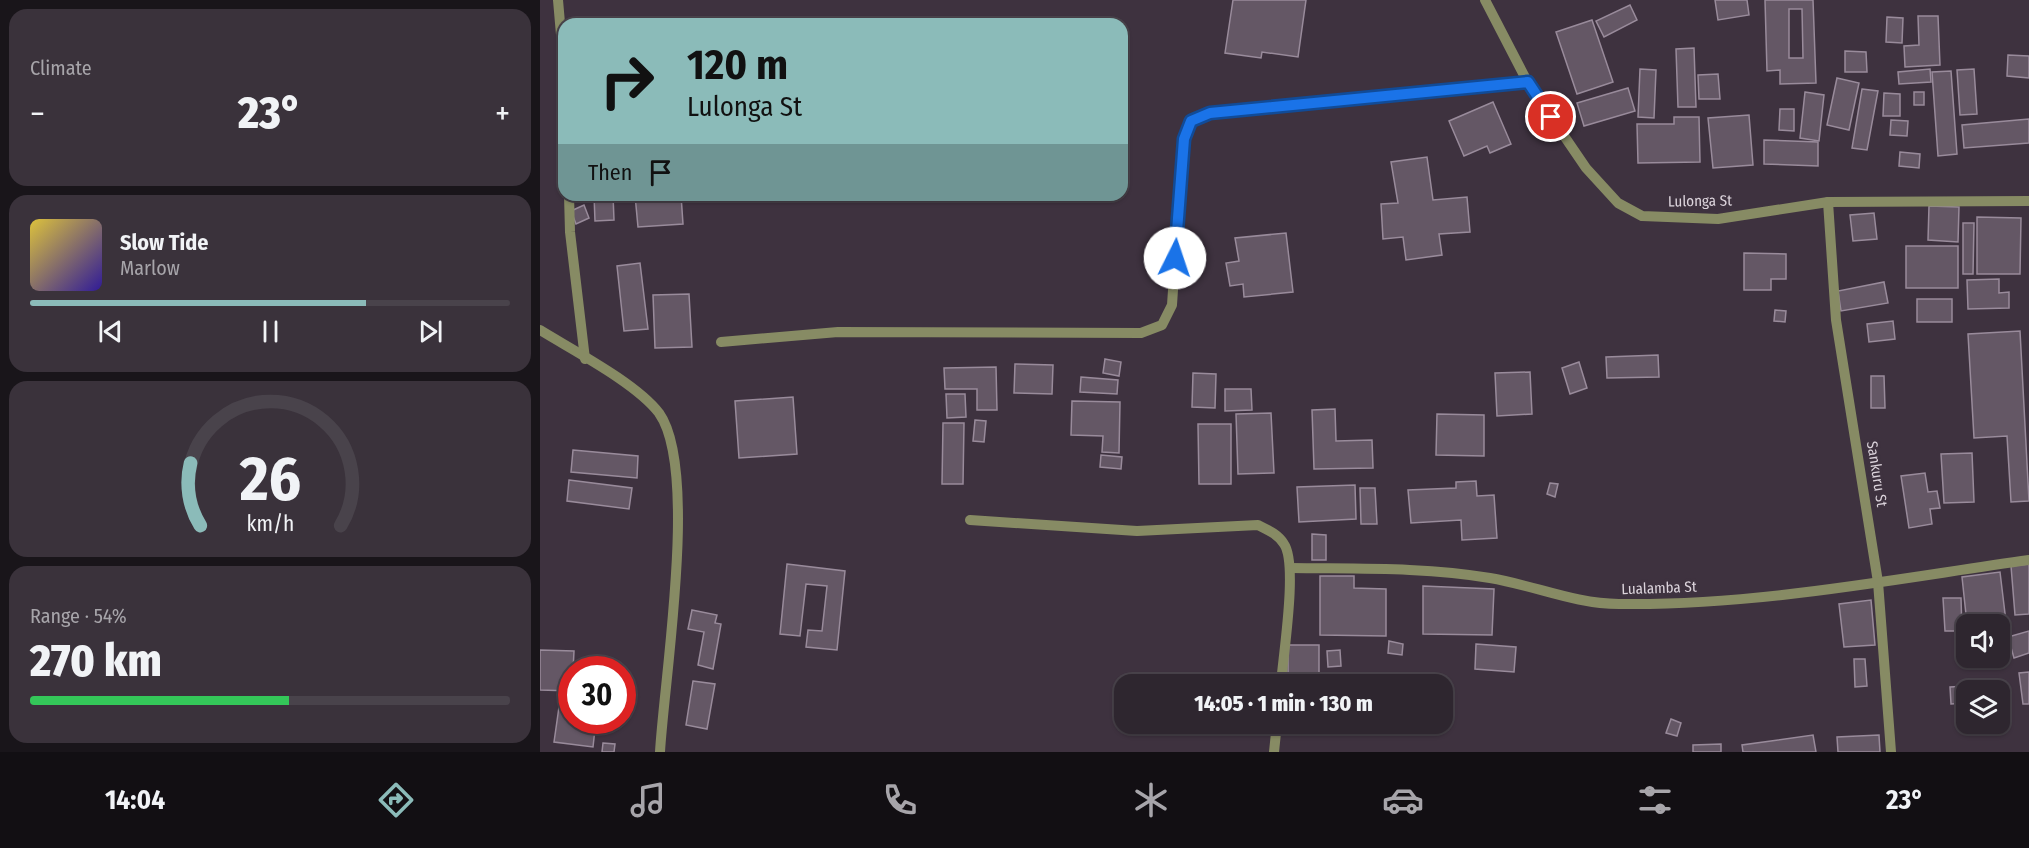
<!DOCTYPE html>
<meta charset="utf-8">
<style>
body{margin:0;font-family:"Fira Sans Condensed",sans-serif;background:#3a323b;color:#f1f3f6;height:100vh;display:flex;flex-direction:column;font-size:22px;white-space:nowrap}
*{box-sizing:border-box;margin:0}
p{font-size:20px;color:#a7a5aa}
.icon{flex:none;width:33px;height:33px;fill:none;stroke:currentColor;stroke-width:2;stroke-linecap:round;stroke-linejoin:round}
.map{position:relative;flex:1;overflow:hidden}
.panel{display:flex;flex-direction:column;gap:9px;padding:9px;background:#19151a;width:540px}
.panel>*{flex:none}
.guide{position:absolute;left:18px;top:18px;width:570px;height:183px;border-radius:18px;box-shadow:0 2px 4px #0004,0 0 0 2px #49434b;background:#8bbbb9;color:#111;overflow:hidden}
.tools{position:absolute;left:1416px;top:614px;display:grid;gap:12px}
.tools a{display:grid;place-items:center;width:54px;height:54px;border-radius:12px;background:#2e262f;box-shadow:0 2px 4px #0004,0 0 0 2px #49434b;font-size:30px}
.speed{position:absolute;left:18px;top:656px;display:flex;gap:12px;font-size:30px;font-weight:700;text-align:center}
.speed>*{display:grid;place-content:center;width:78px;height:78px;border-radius:50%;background:#2e262f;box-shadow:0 2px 4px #0004,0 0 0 2px #49434b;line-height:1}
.speed .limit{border:9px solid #d22;background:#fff;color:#111}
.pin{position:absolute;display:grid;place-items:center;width:51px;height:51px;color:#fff;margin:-26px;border:3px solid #fff;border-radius:50%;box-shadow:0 2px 6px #0007}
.me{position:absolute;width:66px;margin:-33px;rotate:4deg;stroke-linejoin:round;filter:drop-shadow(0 0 4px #0008)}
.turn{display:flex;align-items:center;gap:21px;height:126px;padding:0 30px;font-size:27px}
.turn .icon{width:78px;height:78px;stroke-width:2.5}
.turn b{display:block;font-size:42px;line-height:51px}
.then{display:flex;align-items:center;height:57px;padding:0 30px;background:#0003;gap:12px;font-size:22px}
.big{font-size:45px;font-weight:800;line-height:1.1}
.panel .card{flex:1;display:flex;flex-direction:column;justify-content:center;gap:9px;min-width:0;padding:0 21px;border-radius:18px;background:#3a323b}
.panel .dial{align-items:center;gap:0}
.dial svg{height:156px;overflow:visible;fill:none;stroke:#49434b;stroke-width:7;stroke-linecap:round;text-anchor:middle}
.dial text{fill:#f1f3f6;stroke:none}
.song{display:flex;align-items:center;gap:18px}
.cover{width:72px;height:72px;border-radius:9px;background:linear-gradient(135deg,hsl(50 70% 55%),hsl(250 70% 35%))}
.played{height:6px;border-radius:3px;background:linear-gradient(90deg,#8bbbb9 70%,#49434b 70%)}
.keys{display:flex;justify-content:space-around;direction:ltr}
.heat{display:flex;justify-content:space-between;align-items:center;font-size:33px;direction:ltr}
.charge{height:9px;border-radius:4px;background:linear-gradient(90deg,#34c759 54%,#49434b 0)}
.trip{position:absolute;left:574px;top:674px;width:339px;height:60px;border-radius:18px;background:#2e262f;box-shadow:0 2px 4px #0004,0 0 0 2px #49434b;font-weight:800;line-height:60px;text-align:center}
.dock{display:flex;height:96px;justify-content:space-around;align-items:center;background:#120f13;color:#a7a5aa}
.dock .icon{width:42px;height:42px}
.dock .current{color:#8bbbb9}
.dock b{font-size:27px;color:#f1f3f6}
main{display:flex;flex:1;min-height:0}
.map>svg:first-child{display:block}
.building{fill:#645765;stroke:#998b9b;stroke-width:1.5;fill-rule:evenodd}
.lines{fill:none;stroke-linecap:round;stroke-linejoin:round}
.minor{stroke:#878b64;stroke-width:10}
.route-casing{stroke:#114b97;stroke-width:15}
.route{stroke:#1a73e8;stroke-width:10}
.labels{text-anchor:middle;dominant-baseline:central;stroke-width:6;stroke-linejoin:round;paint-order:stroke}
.street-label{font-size:15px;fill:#dcd4dc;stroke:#3e323f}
</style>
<main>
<section class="panel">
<div class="card"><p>Climate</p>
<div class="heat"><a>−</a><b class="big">23°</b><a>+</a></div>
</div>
<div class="card">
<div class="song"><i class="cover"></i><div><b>Slow Tide</b><p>Marlow</p></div></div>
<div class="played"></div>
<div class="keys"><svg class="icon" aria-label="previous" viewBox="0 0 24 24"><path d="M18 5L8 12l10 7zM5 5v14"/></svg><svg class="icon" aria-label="pause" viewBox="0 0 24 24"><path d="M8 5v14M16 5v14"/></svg><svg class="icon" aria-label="next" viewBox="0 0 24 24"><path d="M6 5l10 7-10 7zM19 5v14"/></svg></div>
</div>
<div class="card dial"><svg viewBox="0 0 100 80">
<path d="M14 69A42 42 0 1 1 86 69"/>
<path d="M14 69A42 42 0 0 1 9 37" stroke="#8bbbb9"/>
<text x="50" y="56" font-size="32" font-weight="700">26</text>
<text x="50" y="72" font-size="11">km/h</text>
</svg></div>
<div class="card"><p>Range · 54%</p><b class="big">270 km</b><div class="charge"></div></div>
</section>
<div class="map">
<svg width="1489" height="752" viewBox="0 0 1489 752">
<rect width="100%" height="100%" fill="#3e323f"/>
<g class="building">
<polygon points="693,0 766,0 758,57 722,52 721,58 685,53"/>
<polygon points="1175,0 1207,0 1209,15 1178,20"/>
<path d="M1225,0H1273L1276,83L1240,84V70L1227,71ZM1249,9H1262L1263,58H1249Z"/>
<polygon points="1090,5 1097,20 1064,37 1056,21"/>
<polygon points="1378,16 1398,16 1400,65 1365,67 1364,46 1379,45"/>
<polygon points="1347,17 1363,18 1362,43 1346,42"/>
<polygon points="1052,20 1073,82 1037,94 1016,32"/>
<polygon points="1154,48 1156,107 1138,107 1136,49"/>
<polygon points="1305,51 1326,52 1327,72 1305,72"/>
<polygon points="1468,55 1489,56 1489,78 1467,76"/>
<polygon points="1100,69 1116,70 1114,118 1098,117"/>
<polygon points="1390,69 1391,82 1359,84 1358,72"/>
<polygon points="1434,69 1437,114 1420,115 1417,70"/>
<polygon points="1411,71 1417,154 1398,156 1392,72"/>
<polygon points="1178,74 1180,99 1159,99 1158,75"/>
<polygon points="1297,78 1319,83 1309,130 1287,125"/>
<polygon points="1088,88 1095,111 1044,126 1037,103"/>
<polygon points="1322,89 1338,91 1327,150 1312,148"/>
<polygon points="1265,92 1284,95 1279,141 1260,138"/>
<rect x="1374" y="92" width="10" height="13"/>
<polygon points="1344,93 1360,94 1360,116 1343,116"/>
<polygon points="953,102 971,144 950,153 947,146 924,156 909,121"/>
<polygon points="1240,109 1254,109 1254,131 1239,130"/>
<polygon points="1209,115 1213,165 1173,168 1168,118"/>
<polygon points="1134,117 1159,117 1160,162 1098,163 1097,124 1134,124"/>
<polygon points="1489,119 1489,143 1424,148 1422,125"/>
<polygon points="1351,120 1368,121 1367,136 1350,135"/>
<polygon points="1224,140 1278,142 1278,166 1224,164"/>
<polygon points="1360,152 1380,154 1379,168 1359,166"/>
<polygon points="887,157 893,200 927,197 930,232 899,234 902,255 866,260 863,237 843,239 841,204 858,203 851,162"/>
<polygon points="54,195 73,195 74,220 55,221"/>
<polygon points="95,195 141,195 143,224 98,227"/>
<polygon points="44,205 49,218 36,224 31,211"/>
<polygon points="1389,206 1419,207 1418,242 1388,240"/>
<polygon points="1334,213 1337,239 1313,241 1310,215"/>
<polygon points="1437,217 1481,218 1480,274 1437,274"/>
<polygon points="1423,223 1434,223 1433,274 1423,274"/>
<polygon points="746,233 753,292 704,297 703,284 690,286 686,263 699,261 695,238"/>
<rect x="1366" y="246" width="52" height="42"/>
<polygon points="1204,253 1246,254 1246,279 1231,279 1231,290 1204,290"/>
<polygon points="100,263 108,329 84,331 77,266"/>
<polygon points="1459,279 1459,293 1469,292 1469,308 1428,309 1427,280"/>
<polygon points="1344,282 1348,303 1301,311 1298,291"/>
<polygon points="149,294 152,347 115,348 113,295"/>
<rect x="1377" y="299" width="35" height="23"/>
<polygon points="1235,310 1246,311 1245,322 1234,321"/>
<polygon points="1353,321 1355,339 1329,342 1327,324"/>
<polygon points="1480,331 1489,501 1471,502 1467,436 1434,438 1428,334"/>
<polygon points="1118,355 1119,377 1067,378 1066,357"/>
<polygon points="565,359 581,362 579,376 563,373"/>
<polygon points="1039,362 1047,388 1030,394 1022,368"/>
<polygon points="475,364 513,365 512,394 474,393"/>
<polygon points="456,367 457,410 437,410 437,389 405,389 404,368"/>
<polygon points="990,372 992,414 957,416 955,373"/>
<polygon points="653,373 676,374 675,408 652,407"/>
<polygon points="1331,376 1344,376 1345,408 1331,408"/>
<polygon points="541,377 578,380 577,394 540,392"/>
<polygon points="685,389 711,389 712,410 685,411"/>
<polygon points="406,394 425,394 426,417 407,418"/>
<polygon points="253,397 257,454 199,458 195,401"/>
<polygon points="532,401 580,402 579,453 562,452 563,436 531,435"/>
<polygon points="795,409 796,441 832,440 833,468 774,469 772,410"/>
<polygon points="731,413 734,473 698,474 696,414"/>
<polygon points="897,414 944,415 944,456 896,455"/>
<polygon points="435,420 446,421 444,442 433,441"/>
<polygon points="403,423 424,423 423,484 402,484"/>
<polygon points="658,424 691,424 691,484 659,484"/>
<polygon points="33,450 98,456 97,478 31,472"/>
<polygon points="1432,453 1434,502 1404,503 1401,454"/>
<polygon points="561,455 582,457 581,469 560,467"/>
<polygon points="1385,473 1388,492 1397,491 1400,508 1390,509 1392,524 1369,528 1361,476"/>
<polygon points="29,480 92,488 89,509 27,501"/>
<polygon points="936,481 937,496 954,495 957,538 922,540 921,520 871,523 868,490 916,488 916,482"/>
<polygon points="1010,483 1018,484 1015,497 1007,494"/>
<polygon points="815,485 816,519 759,522 757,487"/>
<polygon points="820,488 835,488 837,524 821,524"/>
<polygon points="772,534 786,535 786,560 772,560"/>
<polygon points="247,564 305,571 297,650 266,647 268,630 282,631 287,586 266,584 260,636 240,634"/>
<polygon points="1489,564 1489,614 1475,615 1471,566"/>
<polygon points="1460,572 1467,630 1460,631 1460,624 1427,624 1422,577"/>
<polygon points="780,576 814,576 814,588 846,589 846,636 780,635"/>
<polygon points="883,586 954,589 952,635 883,634"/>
<polygon points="1403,598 1421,598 1422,631 1405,631"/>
<polygon points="1331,600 1335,645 1304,647 1299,604"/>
<polygon points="152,610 177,615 175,623 181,624 173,669 158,665 164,632 148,629"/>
<polygon points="1489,631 1489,653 1474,658 1468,637"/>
<polygon points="849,641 863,644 862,655 848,653"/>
<polygon points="936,644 976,647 974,672 935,669"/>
<rect x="748" y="645" width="31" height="39"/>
<polygon points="0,650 34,651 32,691 0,690"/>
<polygon points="800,650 801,666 788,667 787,651"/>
<polygon points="1314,659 1325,659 1327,686 1315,687"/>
<polygon points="1489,672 1489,704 1483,704 1479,673"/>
<polygon points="153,681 175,684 167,729 146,725"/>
<polygon points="1427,686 1426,703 1411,704 1410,687"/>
<polygon points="19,707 32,709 32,720 56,720 53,747 14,742"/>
<polygon points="1131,719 1141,723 1137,736 1126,733"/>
<polygon points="1273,735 1276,752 1203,752 1202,745"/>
<polygon points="1339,735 1340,752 1298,752 1297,737"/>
<polygon points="63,743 75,744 74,752 62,752"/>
<polygon points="1181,744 1181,752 1153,752 1153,745"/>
</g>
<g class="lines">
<g class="minor">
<polyline points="18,0 24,69"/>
<polyline points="945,0 988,83 1046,168 1078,203 1102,216 1178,219 1288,202 1489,201"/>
<polyline points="29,195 30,232 45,359"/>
<polyline points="1288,202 1296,320 1338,582 1351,752"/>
<path d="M0,330C34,351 96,383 119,413C159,469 124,679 120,752"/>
<polyline points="181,342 298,332 601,333 622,325 632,305 643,139 651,121 670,113 988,83"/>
<path d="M430,520L597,531L718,525C728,530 738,534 744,544C758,564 743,656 741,684"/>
<path d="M751,568C817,569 885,567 950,578C993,585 1035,604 1079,604C1216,606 1354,579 1489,560"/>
<polyline points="734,752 737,723"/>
</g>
</g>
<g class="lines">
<defs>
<polyline id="route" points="635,258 644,139 651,121 670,113 988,82 1011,117"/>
</defs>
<use href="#route" class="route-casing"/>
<use href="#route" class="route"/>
</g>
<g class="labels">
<g class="street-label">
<text transform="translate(1160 201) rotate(-1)">Lulonga St</text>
<text transform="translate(1337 474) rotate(81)">Sankuru St</text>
<text transform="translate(1119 588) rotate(-2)">Lualamba St</text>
</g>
</g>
</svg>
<div class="tools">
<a><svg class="icon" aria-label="sound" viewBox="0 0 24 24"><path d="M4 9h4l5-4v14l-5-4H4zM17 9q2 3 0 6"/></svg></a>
<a><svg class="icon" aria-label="layers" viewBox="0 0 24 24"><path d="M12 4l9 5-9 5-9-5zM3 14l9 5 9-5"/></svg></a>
</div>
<div class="speed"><div class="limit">30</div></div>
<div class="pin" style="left:1011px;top:117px;background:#d93025"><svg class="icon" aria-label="arrive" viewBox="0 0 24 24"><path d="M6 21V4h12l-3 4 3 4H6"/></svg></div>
<svg class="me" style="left:635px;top:258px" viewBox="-20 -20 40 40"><circle r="19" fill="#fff"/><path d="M0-13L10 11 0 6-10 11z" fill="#1a73e8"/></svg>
<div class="trip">14:05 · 1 min · 130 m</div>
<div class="guide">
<div class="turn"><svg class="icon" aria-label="right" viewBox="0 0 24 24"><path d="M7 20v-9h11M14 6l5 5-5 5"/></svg><div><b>120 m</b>Lulonga St</div></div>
<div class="then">Then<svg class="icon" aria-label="arrive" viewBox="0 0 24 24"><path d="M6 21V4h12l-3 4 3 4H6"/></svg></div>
</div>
</div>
</main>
<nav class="dock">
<b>14:04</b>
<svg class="icon current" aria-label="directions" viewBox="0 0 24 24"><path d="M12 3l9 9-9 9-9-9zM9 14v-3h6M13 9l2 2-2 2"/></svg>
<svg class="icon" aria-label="music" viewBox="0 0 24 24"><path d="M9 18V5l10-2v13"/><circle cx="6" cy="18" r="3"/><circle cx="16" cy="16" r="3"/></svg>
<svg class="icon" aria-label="phone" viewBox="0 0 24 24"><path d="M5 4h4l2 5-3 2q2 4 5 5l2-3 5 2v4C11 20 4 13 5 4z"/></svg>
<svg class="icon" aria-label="climate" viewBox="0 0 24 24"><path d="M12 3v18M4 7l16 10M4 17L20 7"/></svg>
<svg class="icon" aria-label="car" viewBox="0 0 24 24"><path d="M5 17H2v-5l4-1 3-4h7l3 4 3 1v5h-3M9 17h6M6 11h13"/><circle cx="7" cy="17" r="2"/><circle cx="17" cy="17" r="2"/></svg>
<svg class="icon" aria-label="filters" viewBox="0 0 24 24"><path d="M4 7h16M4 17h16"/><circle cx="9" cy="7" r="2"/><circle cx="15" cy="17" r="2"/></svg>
<b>23°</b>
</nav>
